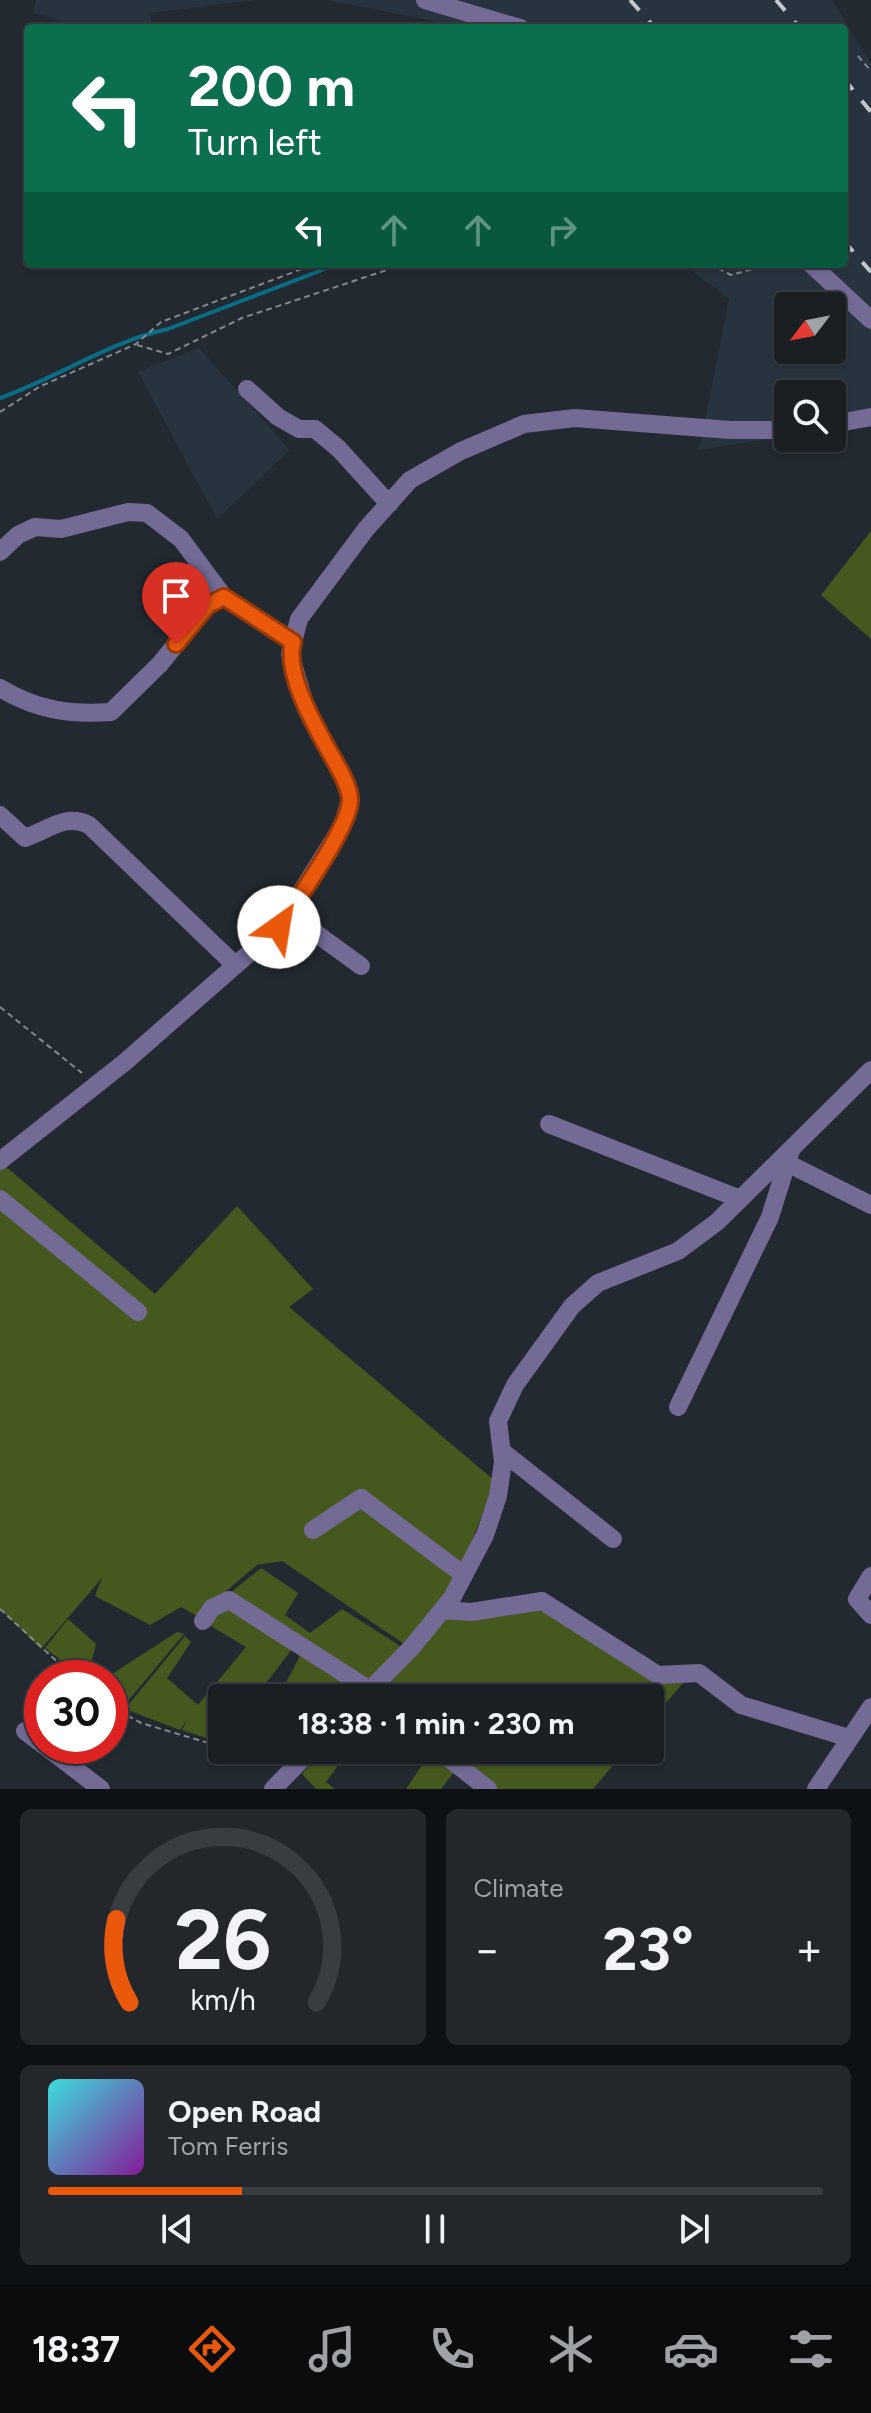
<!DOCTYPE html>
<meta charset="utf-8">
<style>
body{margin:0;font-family:Figtree,sans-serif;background:#23272c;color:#f1f3f6;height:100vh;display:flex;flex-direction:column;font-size:30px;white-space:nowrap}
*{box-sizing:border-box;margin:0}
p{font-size:26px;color:#9fa2a6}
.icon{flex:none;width:44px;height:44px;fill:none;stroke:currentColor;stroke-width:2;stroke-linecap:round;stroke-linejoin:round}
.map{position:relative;height:1789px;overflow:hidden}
.side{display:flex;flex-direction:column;gap:20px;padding:20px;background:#0e1114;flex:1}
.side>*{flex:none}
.banner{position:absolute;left:24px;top:24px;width:824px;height:244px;border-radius:8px;box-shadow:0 2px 6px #0004,0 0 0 2px #383d41;background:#0b6e4f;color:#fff;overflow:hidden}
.needle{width:52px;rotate:238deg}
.buttons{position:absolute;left:774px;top:292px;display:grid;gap:16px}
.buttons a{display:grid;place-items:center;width:72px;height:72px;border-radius:8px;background:#1a1f24;box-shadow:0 2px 6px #0004,0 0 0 2px #383d41;font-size:40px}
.speed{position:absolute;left:24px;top:1660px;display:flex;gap:16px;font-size:40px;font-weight:700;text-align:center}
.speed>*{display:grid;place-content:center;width:104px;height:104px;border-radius:50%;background:#1a1f24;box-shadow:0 2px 6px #0004,0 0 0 2px #383d41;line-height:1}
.speed .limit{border:12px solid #d22;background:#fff;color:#111}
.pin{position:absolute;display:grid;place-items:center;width:68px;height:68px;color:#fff;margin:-82px -34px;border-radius:50% 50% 50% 0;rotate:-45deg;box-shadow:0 0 8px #0007}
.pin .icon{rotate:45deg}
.me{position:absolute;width:88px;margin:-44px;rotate:32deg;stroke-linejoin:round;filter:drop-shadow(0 0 6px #0008)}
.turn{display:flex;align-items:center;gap:28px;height:168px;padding:0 32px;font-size:36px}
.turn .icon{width:104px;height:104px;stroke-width:2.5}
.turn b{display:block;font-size:56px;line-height:68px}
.lanes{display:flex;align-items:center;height:76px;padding:0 32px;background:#0003;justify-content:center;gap:40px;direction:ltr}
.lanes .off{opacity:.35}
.big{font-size:60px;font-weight:700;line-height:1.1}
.side .widget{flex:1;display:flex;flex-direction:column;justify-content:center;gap:12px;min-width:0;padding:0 28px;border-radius:12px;background:#23272c}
.side .dial{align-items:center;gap:0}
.dial svg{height:208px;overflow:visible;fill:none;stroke:#383d41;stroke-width:7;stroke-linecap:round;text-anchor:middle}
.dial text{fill:#f1f3f6;stroke:none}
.song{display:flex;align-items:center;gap:24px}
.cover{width:96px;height:96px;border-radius:12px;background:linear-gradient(135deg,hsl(180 70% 55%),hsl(290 70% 35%))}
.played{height:8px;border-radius:4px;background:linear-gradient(90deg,#ea580c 25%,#383d41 25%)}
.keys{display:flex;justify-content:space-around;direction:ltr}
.heat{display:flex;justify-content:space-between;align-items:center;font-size:44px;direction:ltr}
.side .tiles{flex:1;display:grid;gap:20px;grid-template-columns:1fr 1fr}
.widget:last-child{grid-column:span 2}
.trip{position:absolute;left:208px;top:1684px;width:456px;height:80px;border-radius:8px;background:#1a1f24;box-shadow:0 2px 6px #0004,0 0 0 2px #383d41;font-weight:700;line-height:80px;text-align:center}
.tab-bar{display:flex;height:128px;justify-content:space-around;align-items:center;background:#0a0c0e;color:#9fa2a6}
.tab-bar .icon{width:56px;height:56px}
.tab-bar .current{color:#ea580c}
.tab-bar b{font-size:36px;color:#f1f3f6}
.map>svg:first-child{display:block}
.built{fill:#27333e;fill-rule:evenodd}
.green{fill:#45591f}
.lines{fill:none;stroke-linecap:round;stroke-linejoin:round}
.stream{stroke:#096d85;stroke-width:4}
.path{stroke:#83898e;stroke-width:2;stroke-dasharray:6 4;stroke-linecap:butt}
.minor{stroke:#736b96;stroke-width:18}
.rail{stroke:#c3c8cd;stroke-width:4;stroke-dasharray:14 14;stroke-linecap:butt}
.route-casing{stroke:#983908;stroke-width:20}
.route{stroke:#ea580c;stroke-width:14}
</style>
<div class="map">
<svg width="871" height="1789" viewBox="0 0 871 1789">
<rect width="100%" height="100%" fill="#222930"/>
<g class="built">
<polygon points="36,0 255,0 150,13 153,28 69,28 66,23 33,13"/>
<path d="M326,0H832L871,64V422L832,428V394H788V436L699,450L729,299L683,264H844V28H470ZM788,306H832V350H788Z"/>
<polygon points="199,348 290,450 217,519 138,372"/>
</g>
<g class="green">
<polygon points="871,531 871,639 821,595"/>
<polygon points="4,1165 155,1294 237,1206 313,1289 289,1307 495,1481 461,1570 407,1646 282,1561 257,1565 197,1616 181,1607 150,1625 95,1596 102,1578 41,1649 0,1609 0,1169"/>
<polygon points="261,1568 298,1593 285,1615 310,1633 342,1609 405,1649 363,1683 226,1596"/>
<polygon points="227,1607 292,1649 255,1698 222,1698 221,1743 182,1730 188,1719 180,1730 125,1709 185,1636 191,1642 167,1678 198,1705 246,1647 207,1624"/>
<polygon points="542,1608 656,1681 687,1678 650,1722 650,1698 372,1698 436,1618"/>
<polygon points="68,1619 96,1644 92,1660 112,1674 177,1632 184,1634 122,1708 110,1699 110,1678 84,1678 45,1648"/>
<polygon points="303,1650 353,1691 347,1698 285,1698 280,1694"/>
<polygon points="322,1750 349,1750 326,1782 335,1789 316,1789 302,1774"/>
<polygon points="411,1750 427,1750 454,1772 441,1789 406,1789 425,1761"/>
<polygon points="438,1750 626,1750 593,1789 488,1789"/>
</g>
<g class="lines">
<path class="stream" d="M0,398C57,378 108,342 168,329L338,264"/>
<g class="path">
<polyline points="858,56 871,71"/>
<polyline points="668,264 714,267"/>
<polyline points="709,264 731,275 771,264"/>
<polyline points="137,345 168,354 242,318 405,264"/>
<polyline points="0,412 39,387 136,344 161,322 315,264"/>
<polyline points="0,1007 82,1073"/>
<polyline points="0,1609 75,1678"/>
<polyline points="110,1706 141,1723 222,1747"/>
<polyline points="234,1750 276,1763"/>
</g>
<g class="minor">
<polyline points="425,0 520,28"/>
<polyline points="811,264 871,320"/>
<polyline points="247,389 278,417 299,429 315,429 339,449 389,504"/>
<polyline points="832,424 871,417"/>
<polyline points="0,552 18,535 35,527 61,529 128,512 147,513 181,539 224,597"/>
<path d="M0,688C36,710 70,715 111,712L160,664L208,605L224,597L293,642"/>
<path d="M0,815L25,838C49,830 65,813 89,825L234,964"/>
<polyline points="288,913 361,966"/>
<polyline points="549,1124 740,1199"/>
<polyline points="0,1161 125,1062 279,927 343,825 350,799 344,779 307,711 290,654 299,619 366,529 410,480 461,451 524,424 575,418 730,430 788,430"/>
<polyline points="787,1163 871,1205"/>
<polyline points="0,1199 138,1312"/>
<polyline points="678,1407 770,1217 791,1150"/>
<polyline points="503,1452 613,1539"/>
<polyline points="313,1530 361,1498 464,1575"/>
<polyline points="871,1576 857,1599 871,1615"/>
<polyline points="443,1610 471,1612 542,1601 658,1675 699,1673 741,1705 849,1738"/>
<polyline points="203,1621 212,1608 229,1600 370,1690"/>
<polyline points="362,1698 412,1647 452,1598 485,1535 498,1496 503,1462 498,1421 515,1385 572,1306 598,1283 678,1251 717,1222 871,1070"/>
<polyline points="25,1731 42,1744"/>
<polyline points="45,1746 101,1789"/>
<polyline points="438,1750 488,1789"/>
<polyline points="273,1789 311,1750"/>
<polyline points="816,1789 871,1707"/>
</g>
<g class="rail">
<polyline points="630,0 655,28"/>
<polyline points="776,0 800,28"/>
<polyline points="844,79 871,112"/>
<polyline points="844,241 871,272"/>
</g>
</g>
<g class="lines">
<defs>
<path id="route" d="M176,644L208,605L224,597L293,642C284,675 318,731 334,760C340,771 350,787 350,800C350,827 296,901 279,927"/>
</defs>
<use href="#route" class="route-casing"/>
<use href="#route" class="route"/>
</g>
</svg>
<div class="buttons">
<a><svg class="needle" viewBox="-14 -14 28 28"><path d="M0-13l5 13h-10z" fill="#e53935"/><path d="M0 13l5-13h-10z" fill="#9fa2a6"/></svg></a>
<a><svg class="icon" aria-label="search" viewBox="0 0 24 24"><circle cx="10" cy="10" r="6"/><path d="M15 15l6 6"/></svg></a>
</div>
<div class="speed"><div class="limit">30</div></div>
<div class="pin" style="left:176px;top:644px;background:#d93025"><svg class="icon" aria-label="arrive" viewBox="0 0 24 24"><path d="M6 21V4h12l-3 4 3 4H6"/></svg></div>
<svg class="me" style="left:279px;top:927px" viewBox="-20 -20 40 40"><circle r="19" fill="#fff"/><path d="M0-13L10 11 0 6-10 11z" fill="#ea580c"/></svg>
<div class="trip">18:38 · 1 min · 230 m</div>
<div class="banner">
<div class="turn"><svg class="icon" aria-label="left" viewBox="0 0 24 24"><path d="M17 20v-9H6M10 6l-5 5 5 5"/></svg><div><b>200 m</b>Turn left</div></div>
<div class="lanes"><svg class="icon" aria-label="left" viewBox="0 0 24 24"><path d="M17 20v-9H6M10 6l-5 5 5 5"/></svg><svg class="icon off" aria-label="ahead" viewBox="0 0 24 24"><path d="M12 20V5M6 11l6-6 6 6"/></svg><svg class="icon off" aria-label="ahead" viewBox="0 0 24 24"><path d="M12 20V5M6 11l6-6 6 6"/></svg><svg class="icon off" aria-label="right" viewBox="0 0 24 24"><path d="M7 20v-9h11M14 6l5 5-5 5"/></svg></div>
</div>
</div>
<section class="side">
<div class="tiles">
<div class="widget dial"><svg viewBox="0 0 100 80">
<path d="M14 69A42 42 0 1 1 86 69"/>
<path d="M14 69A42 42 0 0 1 9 37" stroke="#ea580c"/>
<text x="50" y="56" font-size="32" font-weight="700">26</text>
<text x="50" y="72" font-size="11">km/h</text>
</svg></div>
<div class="widget"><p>Climate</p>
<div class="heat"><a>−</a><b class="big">23°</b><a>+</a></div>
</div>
<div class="widget">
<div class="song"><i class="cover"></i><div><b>Open Road</b><p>Tom Ferris</p></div></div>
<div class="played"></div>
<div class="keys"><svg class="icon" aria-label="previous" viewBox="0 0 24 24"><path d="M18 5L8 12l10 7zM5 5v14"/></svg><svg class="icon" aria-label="pause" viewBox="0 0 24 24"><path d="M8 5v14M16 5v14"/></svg><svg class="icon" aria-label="next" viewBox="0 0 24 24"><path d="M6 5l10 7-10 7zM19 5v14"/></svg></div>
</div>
</div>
</section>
<nav class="tab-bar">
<b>18:37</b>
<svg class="icon current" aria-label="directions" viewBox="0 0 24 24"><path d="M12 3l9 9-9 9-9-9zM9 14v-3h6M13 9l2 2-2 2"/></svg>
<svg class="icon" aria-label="music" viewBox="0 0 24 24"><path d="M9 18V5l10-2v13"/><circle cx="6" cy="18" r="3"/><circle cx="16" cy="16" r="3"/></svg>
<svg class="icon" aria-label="phone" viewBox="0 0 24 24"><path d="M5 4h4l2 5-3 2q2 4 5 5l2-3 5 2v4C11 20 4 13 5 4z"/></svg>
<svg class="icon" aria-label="climate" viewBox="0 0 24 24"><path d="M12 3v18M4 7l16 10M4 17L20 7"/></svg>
<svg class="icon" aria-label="car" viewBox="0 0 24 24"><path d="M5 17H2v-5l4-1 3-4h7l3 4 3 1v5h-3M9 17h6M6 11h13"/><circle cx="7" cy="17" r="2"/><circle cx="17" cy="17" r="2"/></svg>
<svg class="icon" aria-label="filters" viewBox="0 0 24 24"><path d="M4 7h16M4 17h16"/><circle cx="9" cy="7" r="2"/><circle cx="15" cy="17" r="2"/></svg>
</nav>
